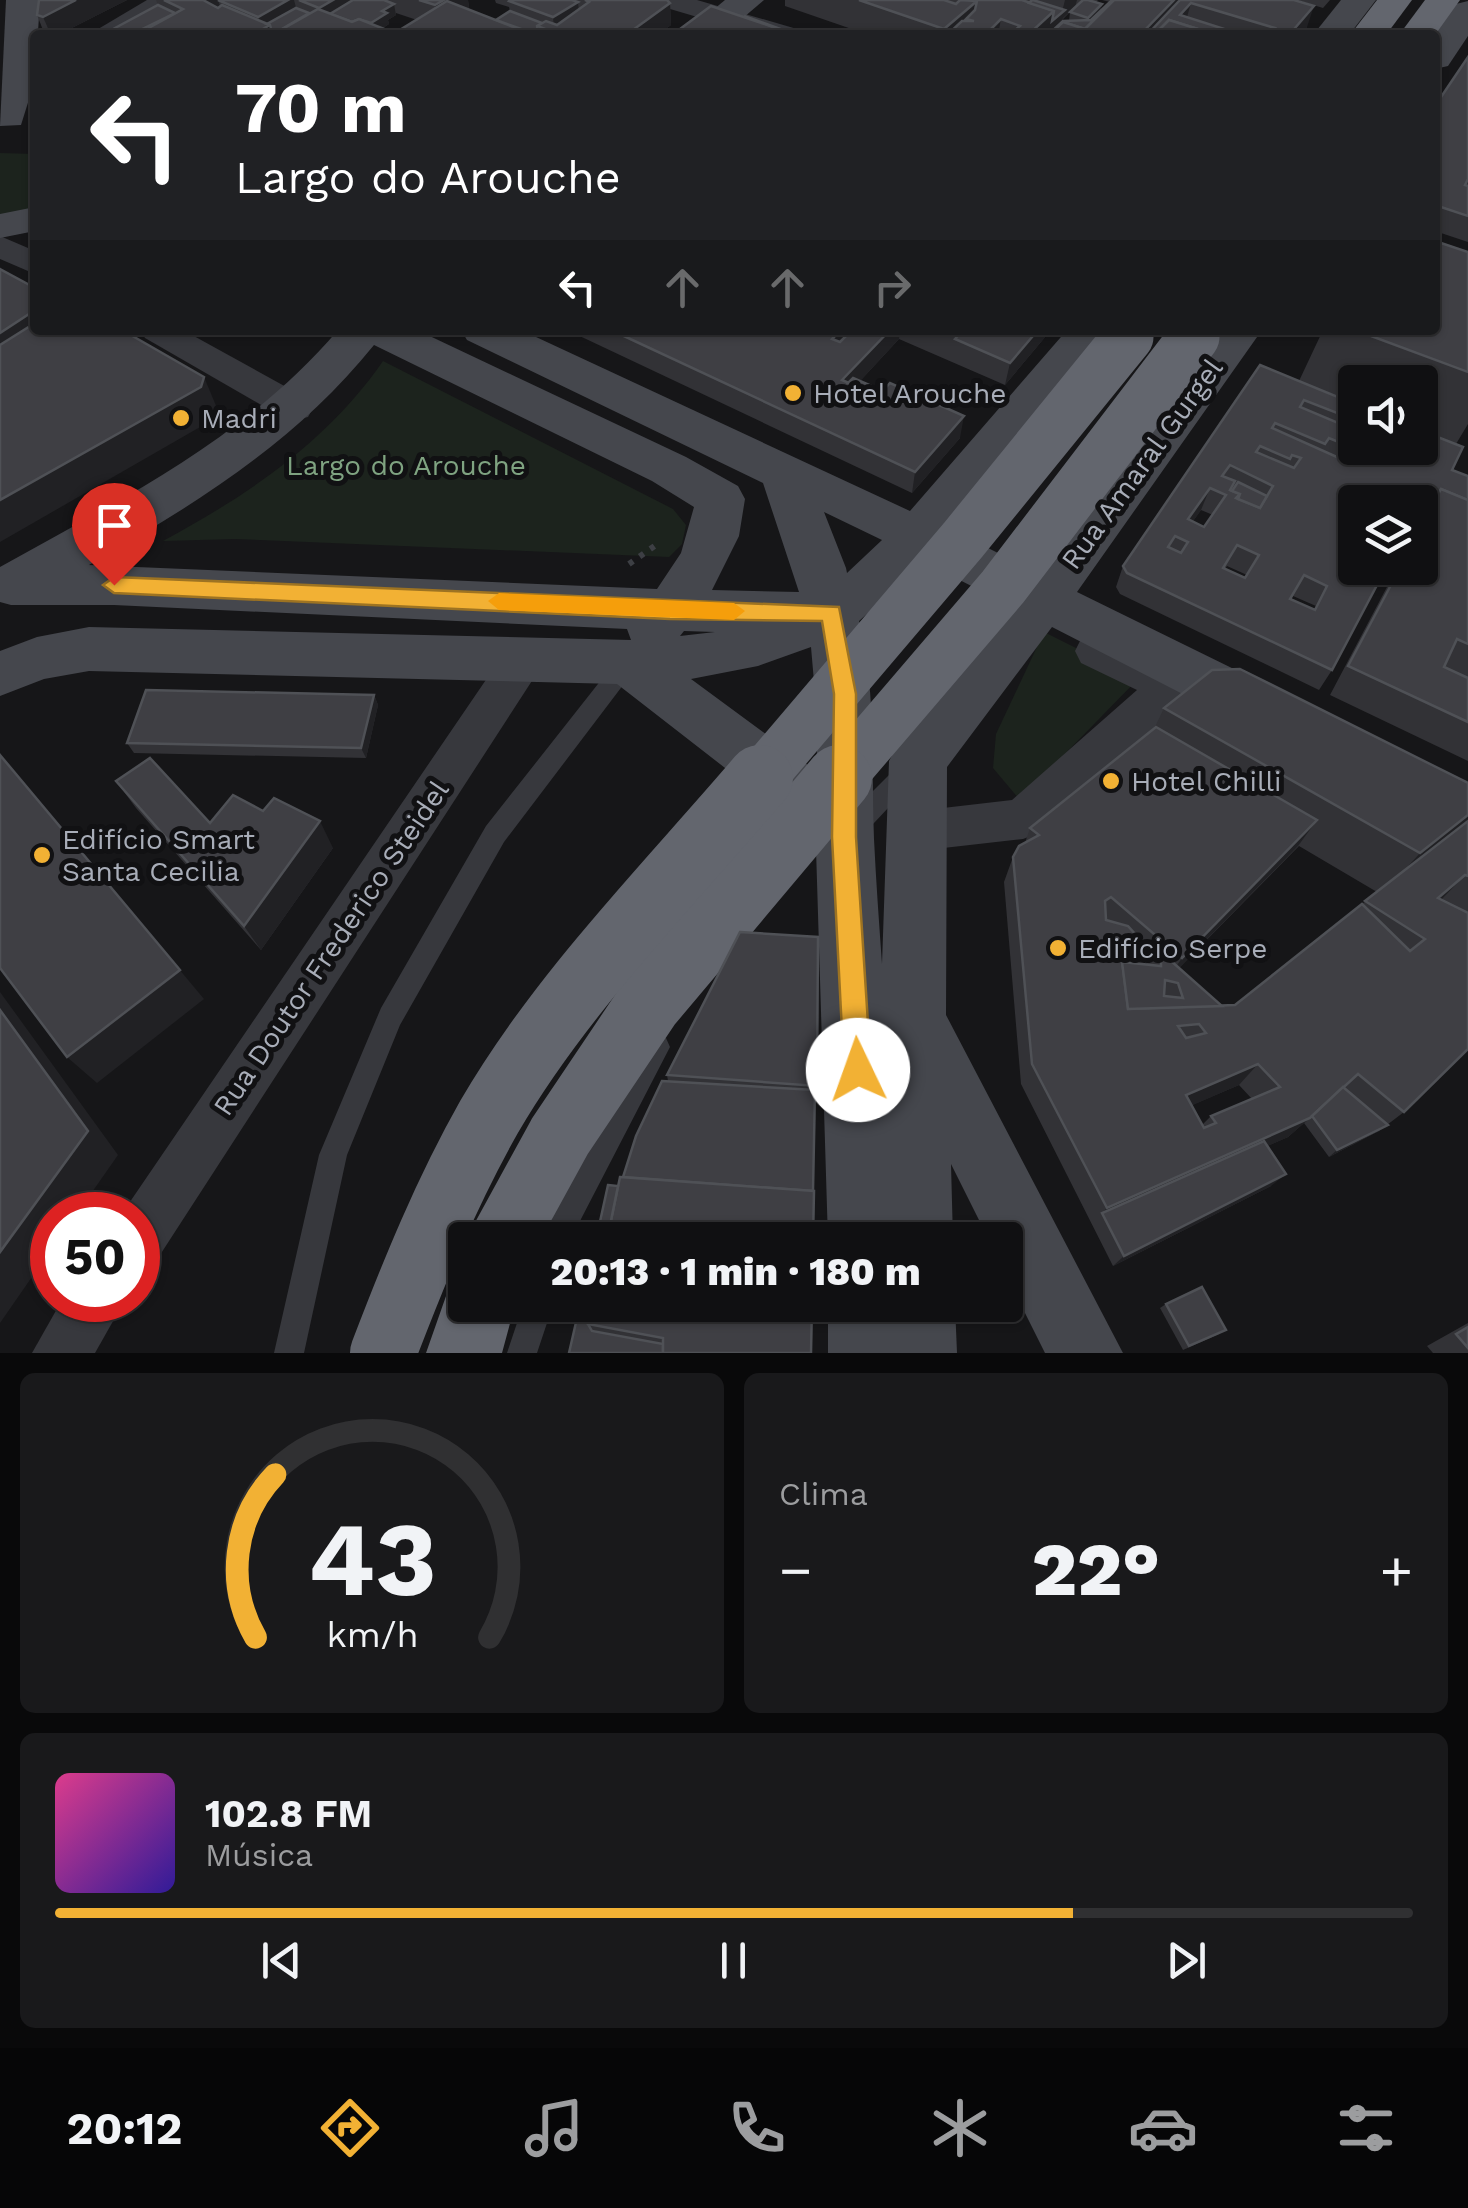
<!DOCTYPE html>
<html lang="pt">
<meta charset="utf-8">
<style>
body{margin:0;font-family:"Work Sans",sans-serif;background:#19191b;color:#f1f3f6;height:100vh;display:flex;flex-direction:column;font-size:38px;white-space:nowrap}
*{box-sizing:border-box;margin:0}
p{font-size:32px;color:#9c9d9f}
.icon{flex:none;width:55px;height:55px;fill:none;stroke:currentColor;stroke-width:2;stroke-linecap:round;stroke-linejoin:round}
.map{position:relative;height:1353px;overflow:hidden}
.panel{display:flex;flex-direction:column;gap:20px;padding:20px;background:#09090a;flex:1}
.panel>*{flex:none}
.banner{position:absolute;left:30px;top:30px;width:1410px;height:305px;border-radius:10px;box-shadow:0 2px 8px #0004,0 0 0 2px #303032;background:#202124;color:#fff;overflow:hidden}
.buttons{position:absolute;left:1338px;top:365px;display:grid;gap:20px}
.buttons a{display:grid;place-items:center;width:100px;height:100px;border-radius:10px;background:#101012;box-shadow:0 2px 8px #0004,0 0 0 2px #303032;font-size:50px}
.speed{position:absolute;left:30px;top:1192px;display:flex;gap:20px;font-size:50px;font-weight:700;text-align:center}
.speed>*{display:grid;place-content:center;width:130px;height:130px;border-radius:50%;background:#101012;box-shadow:0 2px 8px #0004,0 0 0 2px #303032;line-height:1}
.speed .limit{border:15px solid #d22;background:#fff;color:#111}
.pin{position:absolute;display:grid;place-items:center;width:85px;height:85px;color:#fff;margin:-102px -42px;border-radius:50% 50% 50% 0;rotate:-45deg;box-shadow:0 0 10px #0007}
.pin .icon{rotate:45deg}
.me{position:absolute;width:110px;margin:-55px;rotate:357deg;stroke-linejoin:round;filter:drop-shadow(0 0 8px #0008)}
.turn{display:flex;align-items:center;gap:35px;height:210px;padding:0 40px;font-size:45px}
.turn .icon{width:130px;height:130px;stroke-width:2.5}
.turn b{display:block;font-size:70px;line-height:85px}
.lanes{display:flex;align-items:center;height:95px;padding:0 40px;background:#0003;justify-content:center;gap:50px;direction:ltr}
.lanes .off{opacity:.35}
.big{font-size:75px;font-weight:800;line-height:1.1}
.panel .tile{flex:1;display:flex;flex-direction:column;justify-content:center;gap:15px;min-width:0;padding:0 35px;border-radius:15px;background:#19191b}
.panel .dial{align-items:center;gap:0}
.dial svg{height:260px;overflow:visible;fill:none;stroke:#303032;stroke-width:7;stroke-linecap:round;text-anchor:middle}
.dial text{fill:#f1f3f6;stroke:none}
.song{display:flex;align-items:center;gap:30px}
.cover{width:120px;height:120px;border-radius:15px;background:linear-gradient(135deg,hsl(330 70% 55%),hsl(250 70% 35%))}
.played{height:10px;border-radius:5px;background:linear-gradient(90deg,#f2b134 75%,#303032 75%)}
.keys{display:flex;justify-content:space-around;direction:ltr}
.heat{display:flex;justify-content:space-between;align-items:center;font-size:55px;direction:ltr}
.panel .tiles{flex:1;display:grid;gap:20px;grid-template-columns:1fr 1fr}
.tile:last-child{grid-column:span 2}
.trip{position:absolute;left:448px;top:1222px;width:575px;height:100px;border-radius:10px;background:#101012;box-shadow:0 2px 8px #0004,0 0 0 2px #303032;font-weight:800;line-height:100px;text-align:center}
.tabs{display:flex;height:160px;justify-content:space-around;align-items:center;background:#060607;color:#9c9d9f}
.tabs .icon{width:70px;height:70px}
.tabs .on{color:#f2b134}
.tabs b{font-size:45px;color:#f1f3f6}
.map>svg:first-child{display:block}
.green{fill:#1c231d}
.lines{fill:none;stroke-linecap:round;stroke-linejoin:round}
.path{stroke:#3d3f44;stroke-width:6;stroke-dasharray:5 8;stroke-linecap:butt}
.lane{fill:#37383d;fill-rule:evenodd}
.street{fill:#37383d;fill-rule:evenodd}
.secondary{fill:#45474d;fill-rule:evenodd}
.highway{fill:#63666e;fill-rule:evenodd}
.highway-bridge-far2{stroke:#63666e;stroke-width:39}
.highway-bridge-far1{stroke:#63666e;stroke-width:51}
.highway-bridge{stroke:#63666e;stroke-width:66}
.wall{fill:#323236;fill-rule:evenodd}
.shaded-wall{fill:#212124}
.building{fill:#3f3f44;stroke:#4f5156;stroke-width:2.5;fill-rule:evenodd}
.route{fill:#f2b134;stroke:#9d7322;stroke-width:2.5}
.slow{fill:#f59e0b}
.poi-dot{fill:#f2b134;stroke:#111113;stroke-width:4}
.labels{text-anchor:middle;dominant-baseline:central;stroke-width:10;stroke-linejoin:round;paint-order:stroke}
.poi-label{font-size:28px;fill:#a8adb8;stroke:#111113;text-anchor:start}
.street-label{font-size:28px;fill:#a8adb8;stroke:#111113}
.park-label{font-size:28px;fill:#7fa381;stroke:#111113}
</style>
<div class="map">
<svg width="1468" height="1353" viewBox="0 0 1468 1353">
<rect width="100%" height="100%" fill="#161618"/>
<g class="green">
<polygon points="0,153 35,154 35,206 0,220"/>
<path d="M383,361L673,509L686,525L682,544L669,557L235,539L163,541C248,495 327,442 383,361Z"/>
<polygon points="1044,632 1138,679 1020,800 993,768 996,734"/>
</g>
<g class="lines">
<polyline class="path" points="629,564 656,545"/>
<g class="lane">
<polygon points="628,653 636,656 639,662 636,668 504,842 400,1025 347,1155 304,1353 274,1353 319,1155 381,1008 486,826 620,656"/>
<polygon points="909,760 917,763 921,770 917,777 860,838 851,841 842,838 839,830 842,822 901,763"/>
<polygon points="656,1034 666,1038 670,1047 581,1219 574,1240 544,1240 558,1203 646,1038"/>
<polygon points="523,1305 553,1305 537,1353 507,1353"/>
</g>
<g class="street">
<polygon points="147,0 180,0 122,35 88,35"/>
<polygon points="656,0 697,0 797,29 801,35 758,35 660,6"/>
<polygon points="0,236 35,251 35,274 0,259"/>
<polygon points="140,330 183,330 308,399 313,408 308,417 295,420 282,417 145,338"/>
<polygon points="1096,634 1185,675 1191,687 1185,699 1039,833 1023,839 917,851 901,845 894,831 901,817 917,811 1012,800 1137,690 1081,663 1075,651 1081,639"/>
<polygon points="524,641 539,646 545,658 539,670 158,1258 138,1266 138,1215 121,1215 509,646"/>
<polygon points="62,1300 125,1300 95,1353 32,1353"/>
</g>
<g class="secondary">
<polygon points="6,0 40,0 35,80 21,125 0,126"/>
<polygon points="725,0 764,0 723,35 683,35"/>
<polygon points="1341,0 1376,0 1349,35 1313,35"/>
<polygon points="1468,1 1468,36 1448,66 1435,69 1433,35 1456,4"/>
<polygon points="35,207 35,231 0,238 0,214"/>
<path d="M338,330H417L686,457L738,486L745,499L739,536L712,590L799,592L763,483L467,340L461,330H521L910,511L1067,330H1114L952,530L1034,571L1217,330H1262L1077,592L1287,695L1295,711L1287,727L1267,734L1247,727L1052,627L947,767L946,1015L1123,1353H1045L1005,1273V1240H989L951,1164L953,1240H828L815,816L804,820L783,813L617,684L89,671L44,679L0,696V651L37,637L89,627L631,640L627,629L114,605H11L0,602V567C122,499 246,438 338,330ZM374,345L652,481L694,507L681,553L657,589L89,565C196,504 296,442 374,345ZM824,512L882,540L847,573L846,568ZM924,562L1009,605L898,744L889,761L882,964C879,922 876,881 874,839C871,765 877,694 859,621ZM684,631L715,632L680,636ZM811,647L818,728L816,771L691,679L758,666Z"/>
<polygon points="828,1305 955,1305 957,1353 828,1353"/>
</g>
<g class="highway">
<polygon points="1377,0 1412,0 1386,35 1350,35"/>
<polygon points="1425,0 1460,0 1435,35 1399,35"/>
<polygon points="465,1273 465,1305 515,1305 502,1353 426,1353 452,1279"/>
</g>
<g class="highway-bridge-far2">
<polyline points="1126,340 1134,330"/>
<polyline points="1192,340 1200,330"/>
</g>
<g class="highway-bridge-far1">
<polyline points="758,781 963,540 1128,337"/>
<polyline points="837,781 1003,587 1194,337"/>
</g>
<g class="highway-bridge">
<polyline points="503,1240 560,1136 648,1005 839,778"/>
<path d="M383,1353C414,1272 446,1193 489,1117C561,993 667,887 760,778"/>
</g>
</g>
<g class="wall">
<polygon points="39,0 127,0 58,35 45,35 37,15"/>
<polygon points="156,0 468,0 469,8 467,9 496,20 510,11 509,7 496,3 495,0 667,0 670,3 671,25 657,35 395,35 395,33 417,20 396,13 396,15 388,20 389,24 383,28 392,32 393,35 102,35 158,5"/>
<polygon points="785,0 1098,0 1096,2 1102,4 1100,12 1110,2 1102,0 1294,0 1307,27 1300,35 1048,35 1069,21 1070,12 1075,7 1047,35 869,35 785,6"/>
<polygon points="1297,0 1330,0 1323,8"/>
<polygon points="1468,57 1468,242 1435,231 1435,106"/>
<path d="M1468,252V424L1456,444L1452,470L1468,476V761L1330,695L1397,568H1420V502H1355L1332,670L1319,690L1120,594L1116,587L1123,566L1299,381L1323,330H1435ZM1355,382H1420V448H1355ZM1201,510L1213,515L1204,527L1193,521ZM1227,566L1247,575L1245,578L1225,569ZM1293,596L1316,606L1314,609L1291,599Z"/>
<polygon points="567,330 1051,330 1005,385 899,339 860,381 960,438 912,493"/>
<polygon points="374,695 378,705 366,758 134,753 127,743"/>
<path d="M1164,708L1468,783V1049L1404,1112L1379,1131L1329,1157L1304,1123L1288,1137L1267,1146L1271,1186L1113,1266L1021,1084L1004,882L1013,857L1025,843L1030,828L1155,727ZM1299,846L1377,892L1235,1005L1222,1006L1179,968ZM1131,951L1147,964L1125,962ZM1239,1085L1252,1099L1211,1116L1202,1125L1192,1105Z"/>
<polygon points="116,781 210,823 333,848 261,950 136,808"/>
<polygon points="667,1075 817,1086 815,1095 618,1186 668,1081"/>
<polygon points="1166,1304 1219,1334 1183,1350 1160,1308"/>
<polygon points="580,1305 811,1353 569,1353"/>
<polygon points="1468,1323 1468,1353 1433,1353 1427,1346"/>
</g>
<g class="shaded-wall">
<polygon points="76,0 127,0 58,35 51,35 43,17"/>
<polygon points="201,0 218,0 225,21"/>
<polygon points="288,0 294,0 299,19 272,32 273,35 252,35 261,27 258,17"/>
<polygon points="333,0 365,0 326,16 319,8"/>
<polygon points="444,0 468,0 469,8 439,27 435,5"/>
<polygon points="1065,0 1077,0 1075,7 1063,18 1062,21 1047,35 1028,35 1054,11 1062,12"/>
<polygon points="1174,0 1180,0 1170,35 1140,35"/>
<polygon points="977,1 974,21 966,19 963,35 944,35 944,29"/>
<polygon points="578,2 580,24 554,28 553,17"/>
<polygon points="670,3 671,25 657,35 626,35"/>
<polygon points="1191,3 1185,24 1180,15"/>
<polygon points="394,4 396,15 388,20 389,24 372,35 362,35 382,11"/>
<polygon points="1102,4 1099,15 1086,29 1088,18"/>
<polygon points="1314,6 1307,27 1300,35 1289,35"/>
<polygon points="1001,19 998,35 990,30"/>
<polygon points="35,310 35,330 0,363 0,333"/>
<polygon points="841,330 850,330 849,341 830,361 832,339"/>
<polygon points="890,330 900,330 899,339 848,394 842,380"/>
<polygon points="1038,330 1051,330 1005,385 1010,363"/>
<polygon points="204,377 217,408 214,419 0,542 0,500"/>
<polygon points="964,416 960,438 912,493 915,472"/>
<polygon points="1210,488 1201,510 1180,540 1188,519"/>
<polygon points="374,695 378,705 366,758 361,748"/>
<polygon points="0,755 204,999 97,1083 67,1057"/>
<polygon points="1468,815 1468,824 1382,895 1420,853"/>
<polygon points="1317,820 1298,846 1166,981 1182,958"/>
<polygon points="320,821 333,848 261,950 244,926"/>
<polygon points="1465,875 1441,900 1438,898"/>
<polygon points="1134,946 1121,969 1121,952"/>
<polygon points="0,992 118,1155 76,1215 52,1215 52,1248 0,1323"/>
<polygon points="1258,1064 1239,1085 1170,1115 1186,1095"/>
<polygon points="1310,1118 1288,1137 1105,1218 1102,1213 1107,1208"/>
<polygon points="1388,1125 1379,1131 1329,1157 1337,1150"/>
<polygon points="1286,1174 1271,1186 1113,1266 1124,1256"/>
</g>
<g class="building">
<polygon points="39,0 76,0 43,17 37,15"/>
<polygon points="164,0 203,0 218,8 222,5 270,25 252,35 136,35 183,9"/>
<polygon points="218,0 288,0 258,17"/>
<polygon points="299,0 333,0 319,8"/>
<polygon points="353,0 384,0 394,4 382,11 387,13 371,23 359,19 352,22 330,14"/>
<polygon points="419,0 444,0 435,5"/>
<polygon points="510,0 572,0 578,2 553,17 509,1"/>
<polygon points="585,0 667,0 670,3 626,35 561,35 537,26 546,21 557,25 589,2"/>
<polygon points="859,0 944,0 956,4 960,0 977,1 944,29"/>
<polygon points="975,0 1022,0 1054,11 1028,35 1009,35 1020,26 1001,19 990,30 1006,35 947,35 962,21 974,21 966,19 975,10 977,1"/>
<polygon points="1032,0 1033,0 1065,10 1052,21 1054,11 1029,3"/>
<polygon points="1083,0 1088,0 1102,4 1088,18 1070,12"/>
<polygon points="1112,0 1114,0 1085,29 1063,22 1048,35 1063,21 1091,20"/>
<polygon points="1114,0 1174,0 1140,35 1049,35 1063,22 1085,29"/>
<polygon points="1180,0 1294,0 1314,6 1289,35 1270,35 1275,28 1191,3 1180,15 1243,35 1217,35 1169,20 1154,35 1147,35"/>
<polygon points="447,1 534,35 399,35 395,33"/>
<polygon points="158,5 175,13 130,35 102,35"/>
<polygon points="711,6 779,29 772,35 672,35"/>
<polygon points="296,8 309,13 275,33 272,32 270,25 267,24"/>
<polygon points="318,9 352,22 359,19 392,32 387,35 272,35"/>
<polygon points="510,11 542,23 537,26 538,35 496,20"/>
<polygon points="744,16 797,35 779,35 779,29"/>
<polygon points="1169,20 1217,35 1154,35"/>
<polygon points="1468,57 1468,179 1465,185 1468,186 1468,216 1435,205 1435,106"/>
<polygon points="1435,241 1468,252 1468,372 1355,330 1435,330"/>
<polygon points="0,269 35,288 35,310 0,333"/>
<polygon points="35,323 35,330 122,330 204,377 201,387 0,500 0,345"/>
<polygon points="611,330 841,330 832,339 840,342 852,330 890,330 842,380 878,396 890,383 964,416 915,472"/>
<polygon points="963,330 1038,330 1010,363 955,339"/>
<path d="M1260,365L1355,404V420L1304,400L1300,407L1355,430V448H1420V430L1463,447L1452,470L1468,476V500L1441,489L1425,517L1420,515V502H1391L1378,497L1375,502H1355V537L1347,551L1355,554V568H1386L1332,670L1127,573L1123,566ZM1275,423L1325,444L1329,438L1358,450L1355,456L1345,452L1339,458L1272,428ZM1260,446L1290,459L1292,455L1301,458L1294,468L1256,452ZM1230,465L1273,486L1260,508L1236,498L1240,494L1230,490L1235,481L1222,476ZM1210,488L1226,495L1204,527L1188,519ZM1175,536L1188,542L1181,553L1168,547ZM1237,545L1259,555L1245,578L1223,568ZM1304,575L1327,586L1315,610L1290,599Z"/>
<polygon points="853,378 883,391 878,396 848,383"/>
<polygon points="1238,482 1267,496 1260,508 1238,499 1240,494 1232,491"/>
<polygon points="1441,489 1468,500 1468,644 1457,639 1444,667 1468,678 1468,722 1348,666 1400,568 1420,568 1420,530"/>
<polygon points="1240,669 1468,783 1468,815 1420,853 1164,708 1212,670"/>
<polygon points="146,690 374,695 361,748 127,743"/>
<path d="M1156,727L1317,820L1182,958L1111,897L1105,901L1106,920L1128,926L1136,935L1134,946L1121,952L1128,1009L1235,1005L1362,904L1410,951L1425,939L1365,901L1468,821V876L1465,875L1438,898L1468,913V1049L1404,1112L1358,1074L1310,1118L1107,1208L1032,1064L1013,857L1019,846L1039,835L1030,828ZM1199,1024L1206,1033L1186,1038L1178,1026ZM1258,1064L1280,1087L1211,1116L1216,1123L1204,1128L1186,1095Z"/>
<polygon points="0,755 180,970 67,1057 0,968"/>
<polygon points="150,758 210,823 233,795 263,811 274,798 320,821 244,926 116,781"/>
<polygon points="740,932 818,937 817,1086 667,1075"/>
<path d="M1161,952L1222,1006L1128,1009L1122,962L1161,966ZM1165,980L1178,983L1183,998L1164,996Z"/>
<polygon points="0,1010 88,1131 0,1252"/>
<polygon points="662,1081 815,1090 813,1191 623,1177 636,1136"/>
<polygon points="1343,1087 1388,1125 1337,1150 1312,1116"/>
<polygon points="1264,1141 1286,1174 1124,1256 1102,1213"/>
<polygon points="620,1177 814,1191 813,1240 607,1240"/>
<polygon points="608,1185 618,1186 607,1240 596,1240"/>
<polygon points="1202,1287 1226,1330 1189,1346 1166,1304"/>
<polygon points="580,1305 592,1305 588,1324 592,1331 663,1344 663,1353 569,1353"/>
<polygon points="592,1305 812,1305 811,1353 663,1353 663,1338 588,1324"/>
<polygon points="1468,1327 1468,1348 1456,1334"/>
</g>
<polygon class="route" points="114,577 839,607 856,694 856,837 871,1070 867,1080 858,1084 848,1080 844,1070 832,837 834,694 822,621 670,619 114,593 103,585"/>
<polygon class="slow" points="499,593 734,603 745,611 734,620 499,610 488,601"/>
<g class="poi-dot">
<circle cx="793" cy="393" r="10"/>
<circle cx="181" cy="418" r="10"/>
<circle cx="1111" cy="781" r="10"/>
<circle cx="42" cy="855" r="10"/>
<circle cx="1058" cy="948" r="10"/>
</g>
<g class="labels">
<g class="poi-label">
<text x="813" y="393">Hotel Arouche</text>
<text x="201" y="418">Madri</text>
<text x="1131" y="781">Hotel Chilli</text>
<text x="62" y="839">Edifício Smart<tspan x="62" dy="32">Santa Cecilia</tspan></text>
<text x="1078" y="948">Edifício Serpe</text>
</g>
<g class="street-label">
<text transform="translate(1142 464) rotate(-54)">Rua Amaral Gurgel</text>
<text transform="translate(331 948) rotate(-56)">Rua Doutor Frederico Steidel</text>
</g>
<g class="park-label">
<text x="406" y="465">Largo do Arouche</text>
</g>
</g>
</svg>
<div class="buttons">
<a><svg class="icon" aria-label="sound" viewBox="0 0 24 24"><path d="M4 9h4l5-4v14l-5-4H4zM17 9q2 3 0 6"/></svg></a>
<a><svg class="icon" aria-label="layers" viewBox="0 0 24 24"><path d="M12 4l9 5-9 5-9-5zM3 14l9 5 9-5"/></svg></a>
</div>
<div class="speed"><div class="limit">50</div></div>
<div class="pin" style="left:114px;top:585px;background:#d93025"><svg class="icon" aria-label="arrive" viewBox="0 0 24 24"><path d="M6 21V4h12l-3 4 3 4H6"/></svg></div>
<svg class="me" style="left:858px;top:1070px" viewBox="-20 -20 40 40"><circle r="19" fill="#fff"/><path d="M0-13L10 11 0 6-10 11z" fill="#f2b134"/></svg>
<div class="trip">20:13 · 1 min · 180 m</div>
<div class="banner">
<div class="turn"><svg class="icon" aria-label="left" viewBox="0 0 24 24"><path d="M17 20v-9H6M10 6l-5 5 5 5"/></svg><div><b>70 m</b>Largo do Arouche</div></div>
<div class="lanes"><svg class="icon" aria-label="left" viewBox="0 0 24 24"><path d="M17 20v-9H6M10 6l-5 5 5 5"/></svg><svg class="icon off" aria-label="ahead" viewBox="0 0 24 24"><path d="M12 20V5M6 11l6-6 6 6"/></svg><svg class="icon off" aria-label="ahead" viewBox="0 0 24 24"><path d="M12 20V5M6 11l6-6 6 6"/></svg><svg class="icon off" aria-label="right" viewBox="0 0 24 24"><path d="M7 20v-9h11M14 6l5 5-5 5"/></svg></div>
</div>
</div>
<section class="panel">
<div class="tiles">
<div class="tile dial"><svg viewBox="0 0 100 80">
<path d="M14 69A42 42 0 1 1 86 69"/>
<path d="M14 69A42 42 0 0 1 20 19" stroke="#f2b134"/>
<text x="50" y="56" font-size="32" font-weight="700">43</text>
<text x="50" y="72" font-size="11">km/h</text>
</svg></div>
<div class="tile"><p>Clima</p>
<div class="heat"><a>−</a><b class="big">22°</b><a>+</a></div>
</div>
<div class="tile">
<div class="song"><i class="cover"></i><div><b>102.8 FM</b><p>Música</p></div></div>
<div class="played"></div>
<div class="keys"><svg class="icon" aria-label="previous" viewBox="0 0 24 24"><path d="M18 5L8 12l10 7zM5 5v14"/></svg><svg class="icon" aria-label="pause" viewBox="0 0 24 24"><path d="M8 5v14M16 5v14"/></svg><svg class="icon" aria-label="next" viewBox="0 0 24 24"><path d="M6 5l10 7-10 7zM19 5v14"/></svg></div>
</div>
</div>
</section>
<nav class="tabs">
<b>20:12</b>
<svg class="icon on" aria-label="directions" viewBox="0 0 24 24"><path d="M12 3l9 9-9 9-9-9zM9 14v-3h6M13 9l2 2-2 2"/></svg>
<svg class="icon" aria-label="music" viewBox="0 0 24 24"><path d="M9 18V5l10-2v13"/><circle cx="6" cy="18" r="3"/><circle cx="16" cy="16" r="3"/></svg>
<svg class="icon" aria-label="phone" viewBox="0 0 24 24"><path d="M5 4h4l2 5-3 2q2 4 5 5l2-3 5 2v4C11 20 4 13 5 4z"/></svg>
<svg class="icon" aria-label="climate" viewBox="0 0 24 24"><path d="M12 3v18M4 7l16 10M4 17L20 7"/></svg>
<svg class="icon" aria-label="car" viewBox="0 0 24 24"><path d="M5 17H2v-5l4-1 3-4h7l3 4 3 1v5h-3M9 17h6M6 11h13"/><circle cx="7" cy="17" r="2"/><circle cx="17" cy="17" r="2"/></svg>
<svg class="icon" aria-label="filters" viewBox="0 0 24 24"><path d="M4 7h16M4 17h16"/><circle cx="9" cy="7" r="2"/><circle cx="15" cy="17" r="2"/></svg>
</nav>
